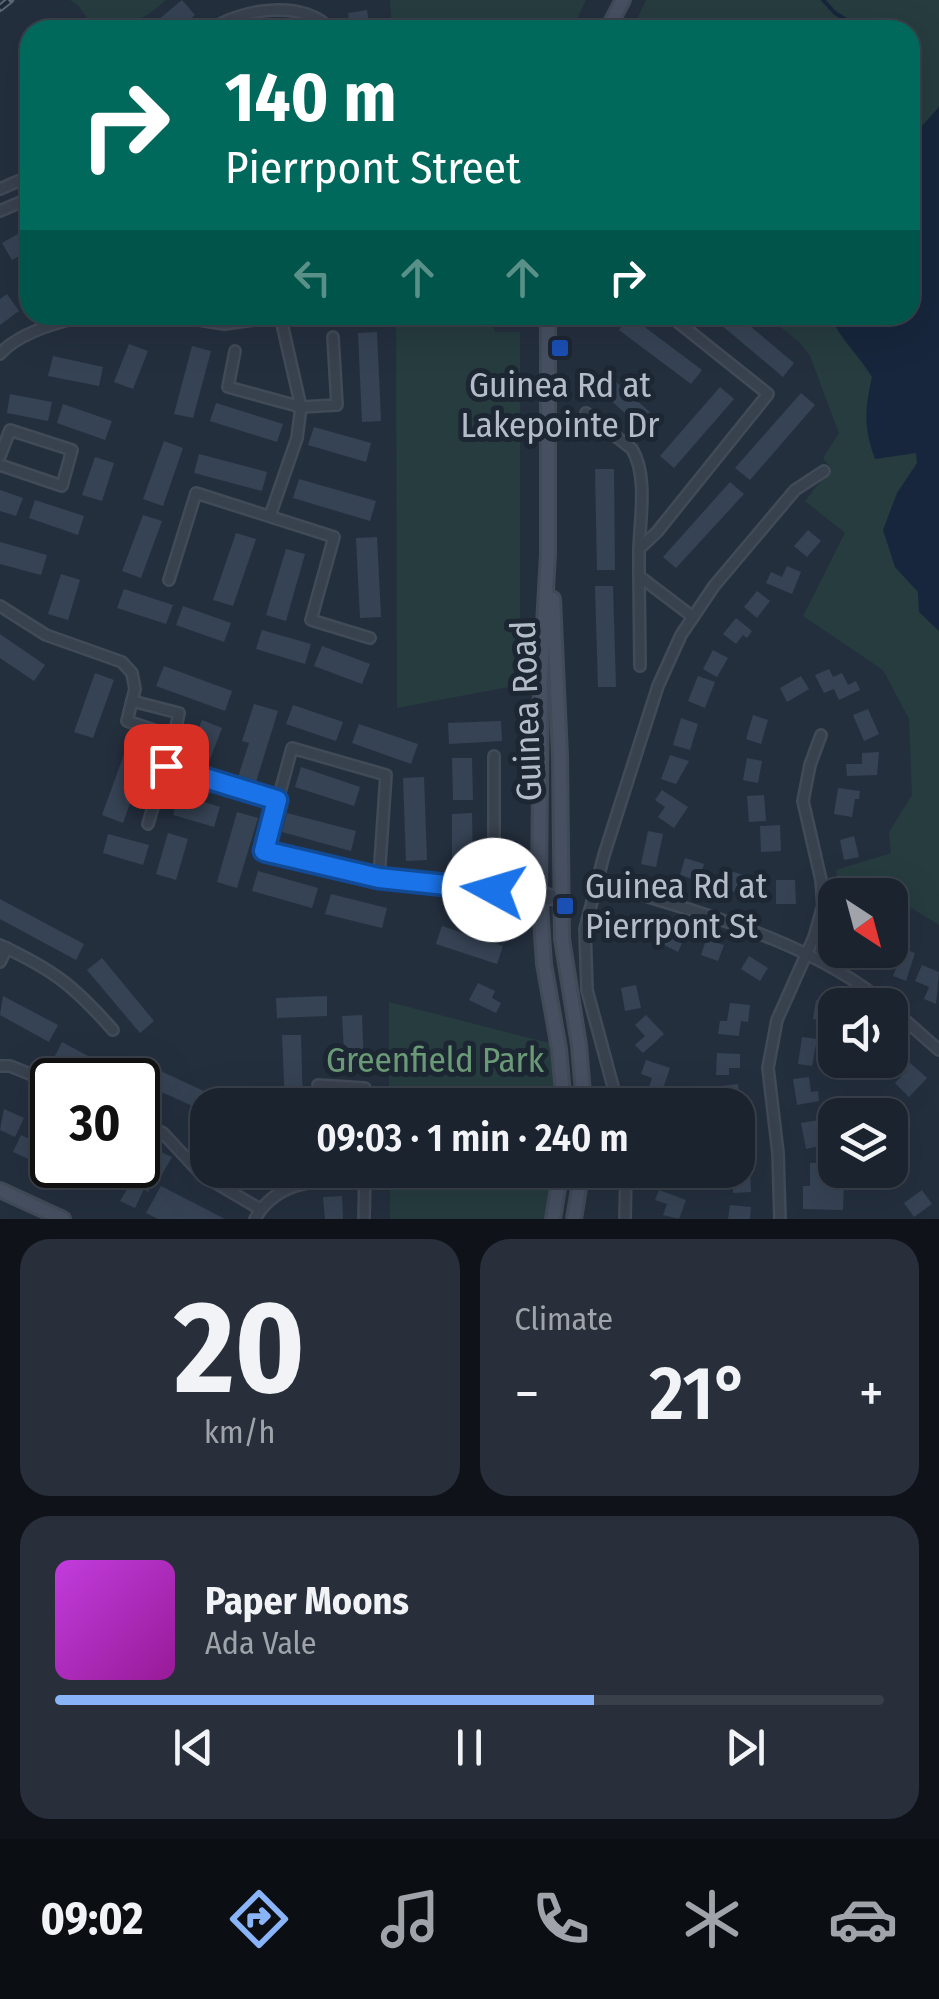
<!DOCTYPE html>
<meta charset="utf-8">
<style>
body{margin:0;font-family:"Fira Sans Condensed",sans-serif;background:#282f3a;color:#f1f3f6;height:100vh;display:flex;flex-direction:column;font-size:38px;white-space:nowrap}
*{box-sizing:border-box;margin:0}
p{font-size:32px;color:#a0a4aa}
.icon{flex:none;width:55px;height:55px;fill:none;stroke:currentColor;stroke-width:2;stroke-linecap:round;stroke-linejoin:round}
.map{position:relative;height:1219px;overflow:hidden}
.drawer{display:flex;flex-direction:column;gap:20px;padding:20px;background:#0f1319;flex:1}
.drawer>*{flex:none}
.hud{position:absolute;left:20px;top:20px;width:900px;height:305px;border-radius:30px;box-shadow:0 10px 40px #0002,0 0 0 2px #39404a;background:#00695c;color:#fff;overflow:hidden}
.needle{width:65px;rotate:144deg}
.buttons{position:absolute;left:818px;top:878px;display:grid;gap:20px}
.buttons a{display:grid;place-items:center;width:90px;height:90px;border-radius:20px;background:#1b232e;box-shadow:0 10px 40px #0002,0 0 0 2px #39404a;font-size:50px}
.speed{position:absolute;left:30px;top:1058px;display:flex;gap:20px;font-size:50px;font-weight:700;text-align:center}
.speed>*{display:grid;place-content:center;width:130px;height:130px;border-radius:50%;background:#1b232e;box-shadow:0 10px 40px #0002,0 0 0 2px #39404a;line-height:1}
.speed .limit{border:5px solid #111;border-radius:15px;background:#fff;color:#111}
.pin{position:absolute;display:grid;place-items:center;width:85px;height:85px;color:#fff;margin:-42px;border-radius:20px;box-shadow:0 5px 15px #0006}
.me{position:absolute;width:110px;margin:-55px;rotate:276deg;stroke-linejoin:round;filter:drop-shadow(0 0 8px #0008)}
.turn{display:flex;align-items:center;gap:35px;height:210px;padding:0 40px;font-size:45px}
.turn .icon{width:130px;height:130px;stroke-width:2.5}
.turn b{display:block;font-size:70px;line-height:85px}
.lanes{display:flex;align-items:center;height:95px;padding:0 40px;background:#0003;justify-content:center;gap:50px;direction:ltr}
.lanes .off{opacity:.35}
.big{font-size:75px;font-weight:600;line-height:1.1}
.drawer .tile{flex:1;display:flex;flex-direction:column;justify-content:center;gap:15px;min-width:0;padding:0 35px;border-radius:30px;background:#282f3a}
.drawer .dial{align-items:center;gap:0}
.dial b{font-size:130px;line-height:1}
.song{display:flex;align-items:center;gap:30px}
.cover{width:120px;height:120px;border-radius:15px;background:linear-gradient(135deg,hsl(290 70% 55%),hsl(300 70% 35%))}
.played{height:10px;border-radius:5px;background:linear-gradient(90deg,#8ab4f8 65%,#39404a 65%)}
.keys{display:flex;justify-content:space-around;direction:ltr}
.heat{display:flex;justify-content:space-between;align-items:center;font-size:55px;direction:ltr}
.drawer .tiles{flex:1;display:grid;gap:20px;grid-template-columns:1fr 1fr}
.tile:last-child{grid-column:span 2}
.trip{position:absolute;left:190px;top:1088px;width:565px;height:100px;border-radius:30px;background:#1b232e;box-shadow:0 10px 40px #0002,0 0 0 2px #39404a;font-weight:600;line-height:100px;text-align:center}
.menu{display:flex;height:160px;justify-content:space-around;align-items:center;background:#0b0e12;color:#a0a4aa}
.menu .icon{width:70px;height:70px}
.menu .selected{color:#8ab4f8}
.menu b{font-size:45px;color:#f1f3f6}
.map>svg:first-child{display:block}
.green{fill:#263c3f}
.water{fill:#17263c}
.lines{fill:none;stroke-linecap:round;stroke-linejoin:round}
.stream{stroke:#17263c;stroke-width:4}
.building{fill:#364354}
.minor-casing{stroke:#414a57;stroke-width:14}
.secondary-casing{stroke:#414a57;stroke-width:18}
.minor{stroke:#38414e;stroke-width:9}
.secondary{stroke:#465061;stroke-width:12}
.rail-casing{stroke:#5a6575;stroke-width:8}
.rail{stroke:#1d2633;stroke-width:4;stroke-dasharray:11;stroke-linecap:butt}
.route-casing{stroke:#114b97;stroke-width:25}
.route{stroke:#1a73e8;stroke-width:18}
.transit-dot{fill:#1a4fb4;stroke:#1d2633;stroke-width:4}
.labels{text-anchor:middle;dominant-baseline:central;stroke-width:10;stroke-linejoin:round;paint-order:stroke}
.poi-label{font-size:35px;fill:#b4bcc9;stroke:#1d2633}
.street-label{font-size:35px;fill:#b4bcc9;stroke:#1d2633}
.park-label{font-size:35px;fill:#6b9a76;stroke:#1d2633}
</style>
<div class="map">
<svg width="939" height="1219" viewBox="0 0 939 1219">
<rect width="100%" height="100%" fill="#242f3e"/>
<g class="green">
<path d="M70,0H166C146,19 122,30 95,30L78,5Z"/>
<polygon points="390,0 586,0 572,30 392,30"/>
<polygon points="646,0 939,0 939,925 913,909 890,905 890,895 840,895 836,870 891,853 889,832 912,795 909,719 883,670 803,616 845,533 805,501 831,468 823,458 839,433 810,356 800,343 766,315 910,315 910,30 632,30"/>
<polygon points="396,322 490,322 496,332 520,332 520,685 397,708"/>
<polygon points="389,1002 549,1043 558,1105 389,1105"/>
<polygon points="390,1170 557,1170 550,1219 390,1219"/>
</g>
<path class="water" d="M939,107V631L919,612L918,592L895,567L883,530L897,493L917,463L916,453L875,459C863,426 865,410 872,377C857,353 842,341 829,315H910V139Z"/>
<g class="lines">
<polyline class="stream" points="823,0 835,13 862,30"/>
</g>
<g class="building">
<polygon points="182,0 195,15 177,30 146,30"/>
<polygon points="367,10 370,30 350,30 348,13"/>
<polygon points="30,227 30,250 12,260 2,243"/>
<polygon points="7,294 19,311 0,325 0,299"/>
<polygon points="718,315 737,315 794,363 783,377 714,319"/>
<polygon points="630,316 702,370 691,384 619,330"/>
<polygon points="377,332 381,421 362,422 358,333"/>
<polygon points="129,344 148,351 133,389 114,382"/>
<polygon points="192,346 211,351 193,418 174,414"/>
<polygon points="53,356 103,367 99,386 48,376"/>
<polygon points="616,382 661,422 649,435 605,395"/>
<polygon points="720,387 734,399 674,468 660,456"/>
<polygon points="801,393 815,405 750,480 735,468"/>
<polygon points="10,394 52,402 48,421 7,413"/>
<polygon points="216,403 283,424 277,442 210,421"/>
<polygon points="63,404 112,421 105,440 57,423"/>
<polygon points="314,427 371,443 366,462 308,445"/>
<polygon points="164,441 183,448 163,506 143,499"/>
<polygon points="199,454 267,472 262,491 194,473"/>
<polygon points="95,457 114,463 102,501 82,495"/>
<polygon points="595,469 614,469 615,570 597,570"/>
<polygon points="299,479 376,501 370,521 293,498"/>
<polygon points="730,482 744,494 676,568 663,557"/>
<polygon points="0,490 23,498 16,516 0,511"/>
<polygon points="35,500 84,516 78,535 29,518"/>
<polygon points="143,515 162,521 141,578 122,571"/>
<polygon points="808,530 821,541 807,557 794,546"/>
<polygon points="236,533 256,539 233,606 213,600"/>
<polygon points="377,537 381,617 360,618 356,538"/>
<polygon points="0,542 47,555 41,575 0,564"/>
<polygon points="286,549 305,554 286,621 266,615"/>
<polygon points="787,566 801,572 792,594 766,583 771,572 782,577"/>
<polygon points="61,574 80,580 68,620 48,614"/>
<polygon points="595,586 613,586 616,687 598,687"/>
<polygon points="124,589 173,605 166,624 117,608"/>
<polygon points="757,591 770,601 757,618 744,607"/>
<polygon points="183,606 231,623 224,642 176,625"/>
<polygon points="736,618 752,631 747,638 743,635 736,644 723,634"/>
<polygon points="262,630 311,644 305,664 256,649"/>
<polygon points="0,634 45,665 34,681 0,658"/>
<polygon points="322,646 370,664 362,684 314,666"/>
<polygon points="713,650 728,658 717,677 703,669"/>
<polygon points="164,666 232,691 225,711 156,686"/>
<polygon points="829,669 833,677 842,673 848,685 856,681 860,690 839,700 834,689 824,693 815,675"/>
<polygon points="95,673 114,680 93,738 74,732"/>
<polygon points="698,676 715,682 705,708 688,701"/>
<polygon points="801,676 809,689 787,702 780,688"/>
<polygon points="254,704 278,711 256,782 238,777 249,743 242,741"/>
<polygon points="293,705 343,722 336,741 286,724"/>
<polygon points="868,709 879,734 864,741 853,715"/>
<polygon points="753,715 768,720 761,744 746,739"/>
<polygon points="681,718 698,724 690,750 673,745"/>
<polygon points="202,720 222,728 207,767 187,759"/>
<polygon points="501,721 502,741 449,744 448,723"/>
<polygon points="359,724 418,744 411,764 352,743"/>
<polygon points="127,746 148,753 123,823 102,815"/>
<polygon points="879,752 877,775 847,776 846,764 862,764 862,753"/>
<polygon points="670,755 689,761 676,784 661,779"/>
<polygon points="452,758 472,758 473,800 453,800"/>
<polygon points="747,758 762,761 758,783 743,780"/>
<polygon points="301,767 360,787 354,806 295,787"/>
<polygon points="424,777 427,860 406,861 403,778"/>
<polygon points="838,788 860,791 859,799 855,799 852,817 834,814"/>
<polygon points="662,790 688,807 674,828 658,817 665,807 655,800"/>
<polygon points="179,794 220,807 214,827 173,815"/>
<polygon points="764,795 766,821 749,822 747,796"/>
<polygon points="237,812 258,818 237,888 217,882"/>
<polygon points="287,813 356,831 351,851 282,832"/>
<polygon points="472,813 473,865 452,866 452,814"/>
<polygon points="780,825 781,851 761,852 760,826"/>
<polygon points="648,831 663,834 656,867 641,864"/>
<polygon points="168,833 188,839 176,880 156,874"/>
<polygon points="108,834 149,845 143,865 103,853"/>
<polygon points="854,836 859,857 844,860 840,840"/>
<polygon points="685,858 704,864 699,881 680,875"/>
<polygon points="727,870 747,876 742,894 722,888"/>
<polygon points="258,871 318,888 312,908 252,891"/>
<polygon points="776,880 795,880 796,904 776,904"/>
<polygon points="331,894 387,908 382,928 325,914"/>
<polygon points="0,899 84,944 76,960 0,919"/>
<polygon points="624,914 642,922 633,943 615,935"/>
<polygon points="442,926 503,946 497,964 436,944"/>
<polygon points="663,926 685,936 678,952 656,941"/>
<polygon points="706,940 724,945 718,961 701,955"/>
<polygon points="893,945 915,953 906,981 893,976 897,966 886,960"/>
<polygon points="749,956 768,968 760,981 741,969"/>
<polygon points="102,958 154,1021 140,1033 87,970"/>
<polygon points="922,965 939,972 936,1004 924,999 929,987 915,981"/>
<polygon points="478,983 495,991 492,998 501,1003 496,1013 469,1000"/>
<polygon points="636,985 641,1008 625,1011 621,988"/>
<polygon points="3,996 58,1025 49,1042 0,1015"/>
<polygon points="327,996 327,1016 277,1018 276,998"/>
<polygon points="816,1000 835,1004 835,1022 813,1019"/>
<polygon points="730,1003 750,1005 748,1022 741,1021 739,1036 718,1034 720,1021 727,1021"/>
<polygon points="362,1015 364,1067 345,1068 342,1016"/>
<polygon points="646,1015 664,1034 643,1053 635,1045 645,1036 635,1025"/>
<polygon points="282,1035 301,1035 303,1105 285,1105"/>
<polygon points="802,1037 817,1039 812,1066 798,1064"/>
<polygon points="62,1042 133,1080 95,1080 54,1058"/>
<polygon points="717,1053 740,1054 740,1068 729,1068 729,1075 716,1075"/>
<polygon points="646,1060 670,1068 661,1094 648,1090 652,1078 641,1074"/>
<polygon points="908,1061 927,1078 909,1097 895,1083 906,1071 902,1068"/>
<polygon points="154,1068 219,1098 216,1105 208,1105 208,1113 146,1085"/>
<polygon points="809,1077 811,1092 818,1091 819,1101 797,1105 793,1079"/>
<polygon points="738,1084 739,1095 744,1094 745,1100 740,1100 743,1109 738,1110 738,1105 718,1105 725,1102 721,1086"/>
<polygon points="4,1109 24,1118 15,1137 0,1130"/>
<polygon points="819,1120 824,1145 806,1149 801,1123"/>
<polygon points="21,1135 52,1150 46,1167 13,1152"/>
<polygon points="154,1149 172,1157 161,1176 156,1174 148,1192 144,1189 135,1208 120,1201 141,1166 146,1168"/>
<polygon points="810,1163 830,1163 830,1182 844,1182 843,1210 803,1209 803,1186 810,1186"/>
<polygon points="750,1171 751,1192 733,1193 732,1172"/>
<polygon points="161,1186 225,1219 158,1219 146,1213"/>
<polygon points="659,1190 686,1200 679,1219 663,1215 667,1204 655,1200"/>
<polygon points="922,1190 932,1204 914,1217 904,1203"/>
<polygon points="342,1196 343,1219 325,1219 323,1197"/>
<polygon points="730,1205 751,1207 750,1219 728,1219"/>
</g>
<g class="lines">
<defs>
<g id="minor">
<polyline points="47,27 49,30"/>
<path d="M210,30C244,7 307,0 331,30"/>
<polyline points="0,189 30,176"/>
<polyline points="0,211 30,198"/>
<polyline points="168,315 224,324 289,315"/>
<polyline points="669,315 768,394 657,532 639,549 639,576 693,617"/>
<polyline points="235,351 228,387 301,407 337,405 333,337"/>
<path d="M0,354C19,332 61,321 89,315"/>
<path d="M586,413L632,449C648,475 640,519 639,549"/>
<polyline points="0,456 10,430 72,450 62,486 0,465"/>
<polyline points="270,516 297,438 301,407 280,315"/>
<polyline points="639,576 640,666"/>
<polyline points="169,580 196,493 334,537 311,620 370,638"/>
<polyline points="0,606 46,635 122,662 132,673 135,689 127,721 174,737 148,824"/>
<polyline points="132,701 179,713 174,737"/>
<polyline points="165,767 277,800"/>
<polyline points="379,878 386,775 292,748 264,851 379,878 494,890 519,903 560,898"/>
<path d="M597,881C696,913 805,937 887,1005"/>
<polyline points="494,890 494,756"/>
<path d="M513,898C526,886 542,892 557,897"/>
<path d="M0,945C54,970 74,986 113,1030"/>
<polyline points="0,962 7,948"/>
<polyline points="890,1007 939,1050"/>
<polyline points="0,1066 10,1066 52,1083"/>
<polyline points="318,1085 365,1088 365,1105"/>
<polyline points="618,1105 587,990 585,929 604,855 658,686 681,635 714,586 795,490 824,471"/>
<polyline points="138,1122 163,1133 202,1175 260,1209"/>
<path d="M255,1219C278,1177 325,1180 365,1181"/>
<polyline points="364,1219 365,1170"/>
<polyline points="625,1219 626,1170"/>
<polyline points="780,1219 778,1153 768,1068 777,1020 814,937 823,906 821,880 803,801 810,765 821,735"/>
</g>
<g id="secondary">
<polyline points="607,30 623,0"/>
<polyline points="548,315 548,554 541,677 539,891 544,964 559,1049 564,1105"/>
<polyline points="553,599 560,755 562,939 579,1045 584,1105"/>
<polyline points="0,1190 63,1219"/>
<polyline points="553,1219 561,1170"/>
<polyline points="574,1219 582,1170"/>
</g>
</defs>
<use href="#minor" class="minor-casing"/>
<use href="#secondary" class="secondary-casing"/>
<use href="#minor" class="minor"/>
<use href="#secondary" class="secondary"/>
<defs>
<polyline id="rail" points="0,8 10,0"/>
</defs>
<use href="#rail" class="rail-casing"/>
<use href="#rail" class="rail"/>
</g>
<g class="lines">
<defs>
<polyline id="route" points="166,766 277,800 264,851 379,878 494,890"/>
</defs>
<use href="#route" class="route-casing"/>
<use href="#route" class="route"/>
</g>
<g class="transit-dot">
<rect x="550" y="338" width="20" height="20" rx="5"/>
<rect x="555" y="896" width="20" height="20" rx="5"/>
</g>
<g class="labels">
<g class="poi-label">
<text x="560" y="385">Guinea Rd at<tspan x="560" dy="40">Lakepointe Dr</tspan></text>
<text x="585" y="886" text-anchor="start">Guinea Rd at<tspan x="585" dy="40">Pierrpont St</tspan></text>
</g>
<g class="street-label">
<text transform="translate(526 711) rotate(-92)">Guinea Road</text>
</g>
<g class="park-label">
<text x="435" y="1060">Greenfield Park</text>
</g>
</g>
</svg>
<div class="buttons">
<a><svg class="needle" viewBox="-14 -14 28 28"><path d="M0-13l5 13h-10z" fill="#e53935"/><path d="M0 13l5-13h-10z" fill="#a0a4aa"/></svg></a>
<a><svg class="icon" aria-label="sound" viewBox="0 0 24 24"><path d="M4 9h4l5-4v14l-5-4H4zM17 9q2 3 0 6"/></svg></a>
<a><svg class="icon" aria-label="layers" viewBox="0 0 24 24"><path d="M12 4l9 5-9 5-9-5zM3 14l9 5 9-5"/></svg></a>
</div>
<div class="speed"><div class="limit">30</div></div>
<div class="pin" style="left:166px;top:766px;background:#d93025"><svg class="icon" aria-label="arrive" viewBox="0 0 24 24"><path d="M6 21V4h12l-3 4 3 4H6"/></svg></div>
<svg class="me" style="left:494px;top:890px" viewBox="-20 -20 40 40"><circle r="19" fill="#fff"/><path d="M0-13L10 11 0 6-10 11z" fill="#1a73e8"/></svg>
<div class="trip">09:03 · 1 min · 240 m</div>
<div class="hud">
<div class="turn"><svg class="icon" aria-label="right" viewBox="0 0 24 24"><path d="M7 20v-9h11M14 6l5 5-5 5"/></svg><div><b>140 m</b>Pierrpont Street</div></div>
<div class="lanes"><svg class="icon off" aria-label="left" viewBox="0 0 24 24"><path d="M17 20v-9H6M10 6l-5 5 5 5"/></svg><svg class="icon off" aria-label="ahead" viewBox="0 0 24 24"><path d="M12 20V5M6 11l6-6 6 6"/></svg><svg class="icon off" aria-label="ahead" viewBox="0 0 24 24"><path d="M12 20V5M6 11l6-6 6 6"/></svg><svg class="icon" aria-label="right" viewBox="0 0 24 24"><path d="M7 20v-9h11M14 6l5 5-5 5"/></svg></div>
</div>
</div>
<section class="drawer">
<div class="tiles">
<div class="tile dial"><b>20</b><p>km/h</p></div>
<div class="tile"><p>Climate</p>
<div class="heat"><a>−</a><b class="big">21°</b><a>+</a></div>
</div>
<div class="tile">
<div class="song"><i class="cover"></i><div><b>Paper Moons</b><p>Ada Vale</p></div></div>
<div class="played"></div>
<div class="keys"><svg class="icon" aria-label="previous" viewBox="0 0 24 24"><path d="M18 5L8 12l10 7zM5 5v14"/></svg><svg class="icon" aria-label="pause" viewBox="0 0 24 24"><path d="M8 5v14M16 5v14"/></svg><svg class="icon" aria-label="next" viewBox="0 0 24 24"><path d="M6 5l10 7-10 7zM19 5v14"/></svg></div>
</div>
</div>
</section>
<nav class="menu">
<b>09:02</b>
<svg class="icon selected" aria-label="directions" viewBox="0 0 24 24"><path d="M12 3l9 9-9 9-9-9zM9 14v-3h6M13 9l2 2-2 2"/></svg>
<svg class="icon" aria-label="music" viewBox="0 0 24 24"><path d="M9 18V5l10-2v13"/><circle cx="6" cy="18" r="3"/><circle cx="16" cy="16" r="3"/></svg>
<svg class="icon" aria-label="phone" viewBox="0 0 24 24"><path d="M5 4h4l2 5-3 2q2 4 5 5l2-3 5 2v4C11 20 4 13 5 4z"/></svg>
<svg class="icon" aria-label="climate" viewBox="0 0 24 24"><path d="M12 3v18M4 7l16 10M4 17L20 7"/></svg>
<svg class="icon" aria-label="car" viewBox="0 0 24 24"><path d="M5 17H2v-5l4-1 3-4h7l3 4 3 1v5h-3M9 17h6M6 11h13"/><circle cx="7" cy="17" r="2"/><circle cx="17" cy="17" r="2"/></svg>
</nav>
